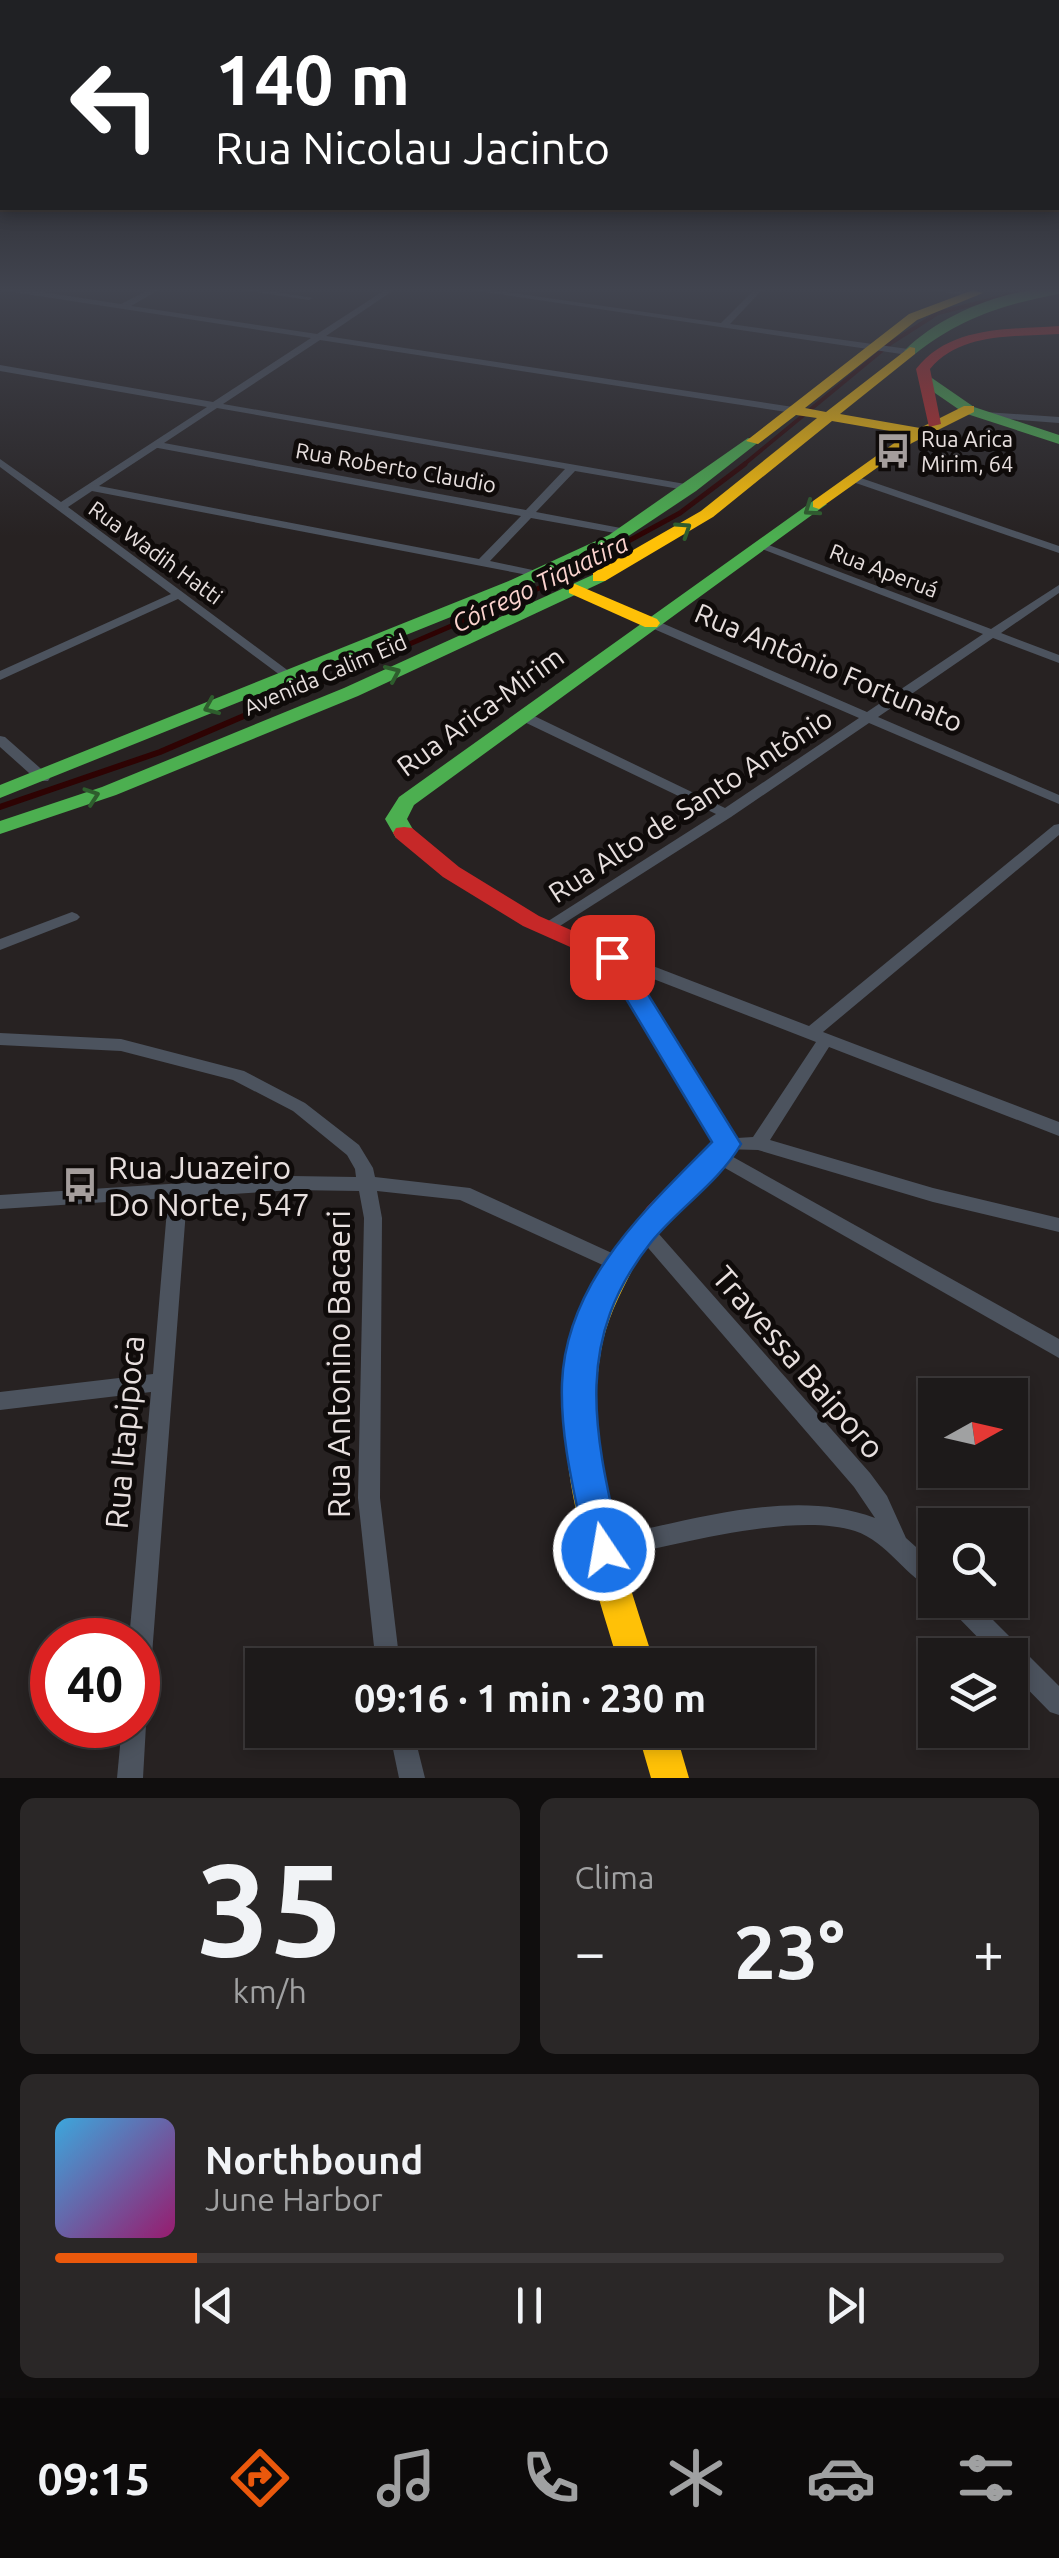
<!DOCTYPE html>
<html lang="pt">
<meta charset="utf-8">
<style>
body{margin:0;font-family:Ubuntu,sans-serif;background:#2a2727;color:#f1f3f6;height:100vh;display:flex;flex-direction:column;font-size:38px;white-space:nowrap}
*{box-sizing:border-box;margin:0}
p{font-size:32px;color:#a0a1a2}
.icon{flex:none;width:55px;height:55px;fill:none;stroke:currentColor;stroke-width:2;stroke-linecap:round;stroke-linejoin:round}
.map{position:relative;height:1778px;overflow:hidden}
.side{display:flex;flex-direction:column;gap:20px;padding:20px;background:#100e0e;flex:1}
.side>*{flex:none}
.guide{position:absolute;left:0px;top:0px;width:1060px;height:210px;box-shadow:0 5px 15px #0003,0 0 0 2px #3b3839;background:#202124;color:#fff;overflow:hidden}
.needle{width:65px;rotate:82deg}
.fabs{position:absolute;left:918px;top:1378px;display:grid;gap:20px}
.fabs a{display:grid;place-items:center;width:110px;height:110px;border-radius:0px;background:#1d1a1a;box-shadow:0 5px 15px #0003,0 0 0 2px #3b3839;font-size:50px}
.speed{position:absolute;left:30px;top:1618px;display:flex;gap:20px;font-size:50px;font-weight:700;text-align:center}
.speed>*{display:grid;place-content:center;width:130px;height:130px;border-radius:50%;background:#1d1a1a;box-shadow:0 5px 15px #0003,0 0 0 2px #3b3839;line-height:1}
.speed .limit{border:15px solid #d22;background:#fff;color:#111}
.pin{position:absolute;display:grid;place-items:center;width:85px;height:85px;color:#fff;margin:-42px;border-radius:20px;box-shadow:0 5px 15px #0006}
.me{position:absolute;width:110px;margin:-55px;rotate:348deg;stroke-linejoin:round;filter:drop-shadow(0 0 8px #0008)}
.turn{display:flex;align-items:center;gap:35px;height:210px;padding:0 50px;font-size:45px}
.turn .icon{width:130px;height:130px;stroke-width:2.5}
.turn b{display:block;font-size:70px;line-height:85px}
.big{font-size:75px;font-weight:600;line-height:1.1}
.side .tile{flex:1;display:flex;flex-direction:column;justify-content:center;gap:15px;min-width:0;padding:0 35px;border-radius:15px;background:#2a2727}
.side .dial{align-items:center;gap:0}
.dial b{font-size:130px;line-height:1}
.song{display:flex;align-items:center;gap:30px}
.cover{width:120px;height:120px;border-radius:15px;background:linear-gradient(135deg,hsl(200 70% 55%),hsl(320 70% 35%))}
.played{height:10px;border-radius:5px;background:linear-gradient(90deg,#ea580c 15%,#3b3839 15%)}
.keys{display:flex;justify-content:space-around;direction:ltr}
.heat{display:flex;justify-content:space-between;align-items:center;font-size:55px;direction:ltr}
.side .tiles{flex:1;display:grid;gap:20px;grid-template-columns:1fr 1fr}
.tile:last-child{grid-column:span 2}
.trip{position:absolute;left:245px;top:1648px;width:570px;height:100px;border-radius:0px;background:#1d1a1a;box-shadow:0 5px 15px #0003,0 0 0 2px #3b3839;font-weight:600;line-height:100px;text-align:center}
.dock{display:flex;height:160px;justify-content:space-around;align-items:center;background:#0c0a0a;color:#a0a1a2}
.dock .icon{width:70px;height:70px}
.dock .active{color:#ea580c}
.dock b{font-size:45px;color:#f1f3f6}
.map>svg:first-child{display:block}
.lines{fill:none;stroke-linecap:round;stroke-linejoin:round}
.stream-far2{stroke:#2e0303;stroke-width:4}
.stream-far1{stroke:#2e0303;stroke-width:5}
.stream{stroke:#2e0303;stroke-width:6}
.street{fill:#4c535e;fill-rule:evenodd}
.fast{fill:#4caf50;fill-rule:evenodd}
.slow{fill:#ffc107;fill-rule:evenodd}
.jam{fill:#c62828;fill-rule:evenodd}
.oneway{stroke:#2e5d2d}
.route{fill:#1a73e8;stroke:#114b97;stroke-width:2.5}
.labels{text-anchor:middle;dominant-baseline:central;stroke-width:10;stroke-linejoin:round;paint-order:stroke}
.far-poi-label{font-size:22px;fill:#e7dfde;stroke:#0f0b0a;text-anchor:start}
.far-street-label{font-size:22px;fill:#e7dfde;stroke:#0f0b0a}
.far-water-label{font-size:25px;font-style:italic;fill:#fbd3ce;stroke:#0f0b0a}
.street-label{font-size:28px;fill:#e7dfde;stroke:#0f0b0a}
.near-poi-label{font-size:32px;fill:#e7dfde;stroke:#0f0b0a;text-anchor:start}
.near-street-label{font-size:32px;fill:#e7dfde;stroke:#0f0b0a}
</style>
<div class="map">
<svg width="1059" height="1778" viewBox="0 0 1059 1778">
<rect width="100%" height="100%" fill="#272222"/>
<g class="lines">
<polyline class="stream-far2" points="742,466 891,343 938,313 1037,288"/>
<polyline class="stream-far1" points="305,689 551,583 680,513 745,464"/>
<polyline class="stream" points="0,807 160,752 311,687"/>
<g class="street">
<path d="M0,288H16L121,304L152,288H162L131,306L317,334L388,288H397L326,336L793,407L798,410L793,413L320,340L223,404L691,485L696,488L691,491L575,471L536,512L626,529L631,532L626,535L531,518L490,561L542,572L544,574L538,577L92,491L68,507L294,675L288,679L284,678L178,599L0,680V671L171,594L0,467V459L61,502L207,407L0,371V365L213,402L311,338L0,290ZM217,408L565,469L526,510L164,443ZM157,448H158L521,516L479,559L99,486Z"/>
<polygon points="228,288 251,288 313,298 309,300"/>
<polygon points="457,288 478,288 721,323 756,288 764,288 730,324 908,349 912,352 908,355"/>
<polygon points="916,288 939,288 972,294 968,296"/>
<polygon points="985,412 1059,417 1059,423 982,417 980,415"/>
<polygon points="850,477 858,477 1059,546 1059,553 850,481"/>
<polygon points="761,542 991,629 1059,585 1059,593 1001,633 1059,655 1059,663 993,638 878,717 1059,795 1059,804 869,723 731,817 552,931 542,931 539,928 542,925 716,814 518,719 517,716 518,713 528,713 725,808 859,718 647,626 647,620 655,620 867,712 983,634 757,547 757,543"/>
<polygon points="0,736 5,737 48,775 50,778 48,781 38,781 0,747"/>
<polygon points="1059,824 1059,835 823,1032 1059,1122 1059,1136 829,1047 770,1140 933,1188 1059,1218 1059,1232 933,1202 758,1150 721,1149 718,1144 721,1139 753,1137 816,1042 607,961 605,957 613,952 619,953 809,1026 1054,825"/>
<polygon points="72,912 77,914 80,917 77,920 0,950 0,939"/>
<polygon points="0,1033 121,1039 244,1071 305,1103 359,1145 373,1168 375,1177 470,1188 625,1259 628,1264 625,1269 618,1272 460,1200 377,1191 382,1218 380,1498 400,1665 376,1665 358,1498 364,1218 359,1191 292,1190 187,1197 150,1681 147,1690 138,1693 138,1640 129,1640 151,1392 0,1410 0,1392 153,1374 168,1198 0,1209 0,1195 292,1176 356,1177 355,1169 347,1155 293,1111 233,1080 121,1051 0,1045"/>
<polygon points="717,1148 1059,1339 1059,1358 711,1160 708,1155 711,1150"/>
<path d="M644,1223L651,1225L870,1473L887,1496L906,1538L935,1564V1590C907,1579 888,1542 855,1531C791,1511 670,1547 603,1560L595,1557L592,1549L595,1541L603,1538C687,1522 792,1486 875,1518L854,1487L637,1235L634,1230L637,1225Z"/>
<polygon points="945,1600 973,1600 1059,1686 1059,1715 1050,1712 1010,1671 1010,1655 995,1655 949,1608"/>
<polygon points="138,1714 143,1716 146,1725 143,1778 117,1778 122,1725 138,1725"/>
<polygon points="389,1730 413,1730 425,1778 399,1778"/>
</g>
<g class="fast">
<path d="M1059,288V294C1004,304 959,319 915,354L904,351C941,314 1006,288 1059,288Z"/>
<polygon points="919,376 929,376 974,407 1059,435 1059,444 964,413 919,382"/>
<polygon points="748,438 760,441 696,491 621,541 523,588 0,798 0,785 511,580 609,535"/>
<polygon points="813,501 827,504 414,805 407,819 415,833 412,838 396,838 385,819 399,797"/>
<polygon points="599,572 607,577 605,581 358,696 116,795 0,834 0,821 102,787 344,688"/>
</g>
<g class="slow">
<polygon points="973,290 983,293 917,320 805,408 826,412 910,347 915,348 915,354 840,414 920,428 964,406 974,406 974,412 912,443 819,509 813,507 813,501 907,434 832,421 713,517 605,581 593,581 593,573 701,511 817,418 796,415 758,444 746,441 909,314"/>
<polygon points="575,584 657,619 660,623 657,627 645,627 569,593 569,585"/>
<path d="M627,1242L637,1245L641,1253C625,1285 607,1315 601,1351C582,1457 624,1566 655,1665H619C585,1551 535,1415 587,1298C595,1280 607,1262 617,1245Z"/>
<polygon points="637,1730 675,1730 689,1778 651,1778"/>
</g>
<g class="jam">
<path d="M1059,326V334C1014,337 961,332 930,369L941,424L929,427L916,369C951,325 1008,330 1059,326Z"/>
<polygon points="404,827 412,828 459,867 539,916 621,952 741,1144 667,1223 637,1261 627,1264 617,1261 613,1253 647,1207 712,1142 604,962 523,926 443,877 396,838 393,833 396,828"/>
</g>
</g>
<defs><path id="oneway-chevron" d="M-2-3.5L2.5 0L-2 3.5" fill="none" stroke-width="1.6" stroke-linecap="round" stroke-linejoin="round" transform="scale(2.5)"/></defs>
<g class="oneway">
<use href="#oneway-chevron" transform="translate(811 509) rotate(145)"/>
<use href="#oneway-chevron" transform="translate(684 529) rotate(-33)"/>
<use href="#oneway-chevron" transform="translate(393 673) rotate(-24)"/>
<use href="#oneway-chevron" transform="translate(211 707) rotate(157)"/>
<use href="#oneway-chevron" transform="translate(92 796) rotate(-19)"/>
</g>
<linearGradient id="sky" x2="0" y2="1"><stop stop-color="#151313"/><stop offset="0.54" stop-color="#41444f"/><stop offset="1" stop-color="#41444f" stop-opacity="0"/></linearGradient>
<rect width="1059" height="537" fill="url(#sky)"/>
<path class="route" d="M612,949L621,951L741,1144C720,1181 679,1208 652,1241C571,1342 595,1434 621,1550L616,1561L604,1566L591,1561L586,1550C575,1495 560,1439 562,1383C566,1281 646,1209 712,1142L601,957Z"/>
<defs>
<symbol id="bus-bare" viewBox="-9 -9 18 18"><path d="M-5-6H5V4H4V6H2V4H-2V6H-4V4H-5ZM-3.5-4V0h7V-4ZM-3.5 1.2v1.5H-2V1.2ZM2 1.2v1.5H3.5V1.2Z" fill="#a49d9c" stroke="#0f0b0a" stroke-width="2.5" paint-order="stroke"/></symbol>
</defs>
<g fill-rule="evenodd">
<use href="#bus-bare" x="868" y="426" width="50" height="50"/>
<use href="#bus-bare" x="55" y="1160" width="50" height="50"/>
</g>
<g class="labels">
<g class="far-poi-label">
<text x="921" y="438">Rua Arica<tspan x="921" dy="25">Mirim, 64</tspan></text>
</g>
<g class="far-street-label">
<text transform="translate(396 467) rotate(10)">Rua Roberto Claudio</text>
<text transform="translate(156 552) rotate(36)">Rua Wadih Hatti</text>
<text transform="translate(884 570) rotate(21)">Rua Aperuá</text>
<text transform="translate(325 674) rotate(-23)">Avenida Calim Eid</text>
</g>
<g class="far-water-label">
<text transform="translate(540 583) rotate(-26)">Córrego Tiquatira</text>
</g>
<g class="street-label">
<text transform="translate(829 667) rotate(23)">Rua Antônio Fortunato</text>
<text transform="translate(480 711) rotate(-36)">Rua Arica-Mirim</text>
<text transform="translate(690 805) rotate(-33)">Rua Alto de Santo Antônio</text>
</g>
<g class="near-poi-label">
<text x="108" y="1167">Rua Juazeiro<tspan x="108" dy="37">Do Norte, 547</tspan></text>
</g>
<g class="near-street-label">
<text transform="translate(799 1362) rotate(49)">Travessa Baiporo</text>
<text transform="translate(338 1364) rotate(-90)">Rua Antonino Bacaeri</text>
<text transform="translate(124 1432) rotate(-85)">Rua Itapipoca</text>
</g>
</g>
</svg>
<div class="fabs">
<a><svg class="needle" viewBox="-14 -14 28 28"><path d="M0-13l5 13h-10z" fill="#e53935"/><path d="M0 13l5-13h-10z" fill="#a0a1a2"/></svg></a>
<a><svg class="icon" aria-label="search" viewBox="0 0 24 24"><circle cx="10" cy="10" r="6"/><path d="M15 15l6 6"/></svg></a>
<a><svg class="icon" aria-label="layers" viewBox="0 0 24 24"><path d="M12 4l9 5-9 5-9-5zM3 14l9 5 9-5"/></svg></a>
</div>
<div class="speed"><div class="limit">40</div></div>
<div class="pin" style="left:612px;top:957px;background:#d93025"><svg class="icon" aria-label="arrive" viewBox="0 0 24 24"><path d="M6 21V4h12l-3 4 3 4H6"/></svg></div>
<svg class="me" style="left:604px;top:1550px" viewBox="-20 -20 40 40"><circle r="17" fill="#1a73e8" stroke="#fff" stroke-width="3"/><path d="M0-11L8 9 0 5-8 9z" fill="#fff"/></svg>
<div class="trip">09:16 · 1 min · 230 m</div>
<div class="guide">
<div class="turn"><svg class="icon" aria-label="left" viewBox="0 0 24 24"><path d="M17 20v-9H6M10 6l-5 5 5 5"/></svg><div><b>140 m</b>Rua Nicolau Jacinto</div></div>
</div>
</div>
<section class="side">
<div class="tiles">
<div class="tile dial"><b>35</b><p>km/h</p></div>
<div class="tile"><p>Clima</p>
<div class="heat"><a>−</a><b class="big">23°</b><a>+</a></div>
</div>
<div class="tile">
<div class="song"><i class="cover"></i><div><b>Northbound</b><p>June Harbor</p></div></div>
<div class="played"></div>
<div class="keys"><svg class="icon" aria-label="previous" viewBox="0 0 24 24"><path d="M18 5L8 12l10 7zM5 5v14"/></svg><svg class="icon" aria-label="pause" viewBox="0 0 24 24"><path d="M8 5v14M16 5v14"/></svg><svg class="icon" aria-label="next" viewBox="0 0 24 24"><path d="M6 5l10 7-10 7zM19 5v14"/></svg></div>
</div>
</div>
</section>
<nav class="dock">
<b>09:15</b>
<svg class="icon active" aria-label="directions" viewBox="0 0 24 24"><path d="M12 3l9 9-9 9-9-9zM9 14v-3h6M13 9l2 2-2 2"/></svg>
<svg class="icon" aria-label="music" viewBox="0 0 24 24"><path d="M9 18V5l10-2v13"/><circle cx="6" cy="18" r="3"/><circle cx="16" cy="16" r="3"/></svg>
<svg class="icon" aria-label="phone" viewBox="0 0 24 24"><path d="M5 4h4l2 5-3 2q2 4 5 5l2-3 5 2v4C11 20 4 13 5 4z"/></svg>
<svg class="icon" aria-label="climate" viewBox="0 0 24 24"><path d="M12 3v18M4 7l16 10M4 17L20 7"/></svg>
<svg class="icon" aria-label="car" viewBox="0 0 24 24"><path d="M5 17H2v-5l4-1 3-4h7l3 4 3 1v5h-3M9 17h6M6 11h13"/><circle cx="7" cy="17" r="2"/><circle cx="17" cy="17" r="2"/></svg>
<svg class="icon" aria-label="filters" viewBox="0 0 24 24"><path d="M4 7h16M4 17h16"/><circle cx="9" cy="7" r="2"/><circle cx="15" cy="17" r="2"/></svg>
</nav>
